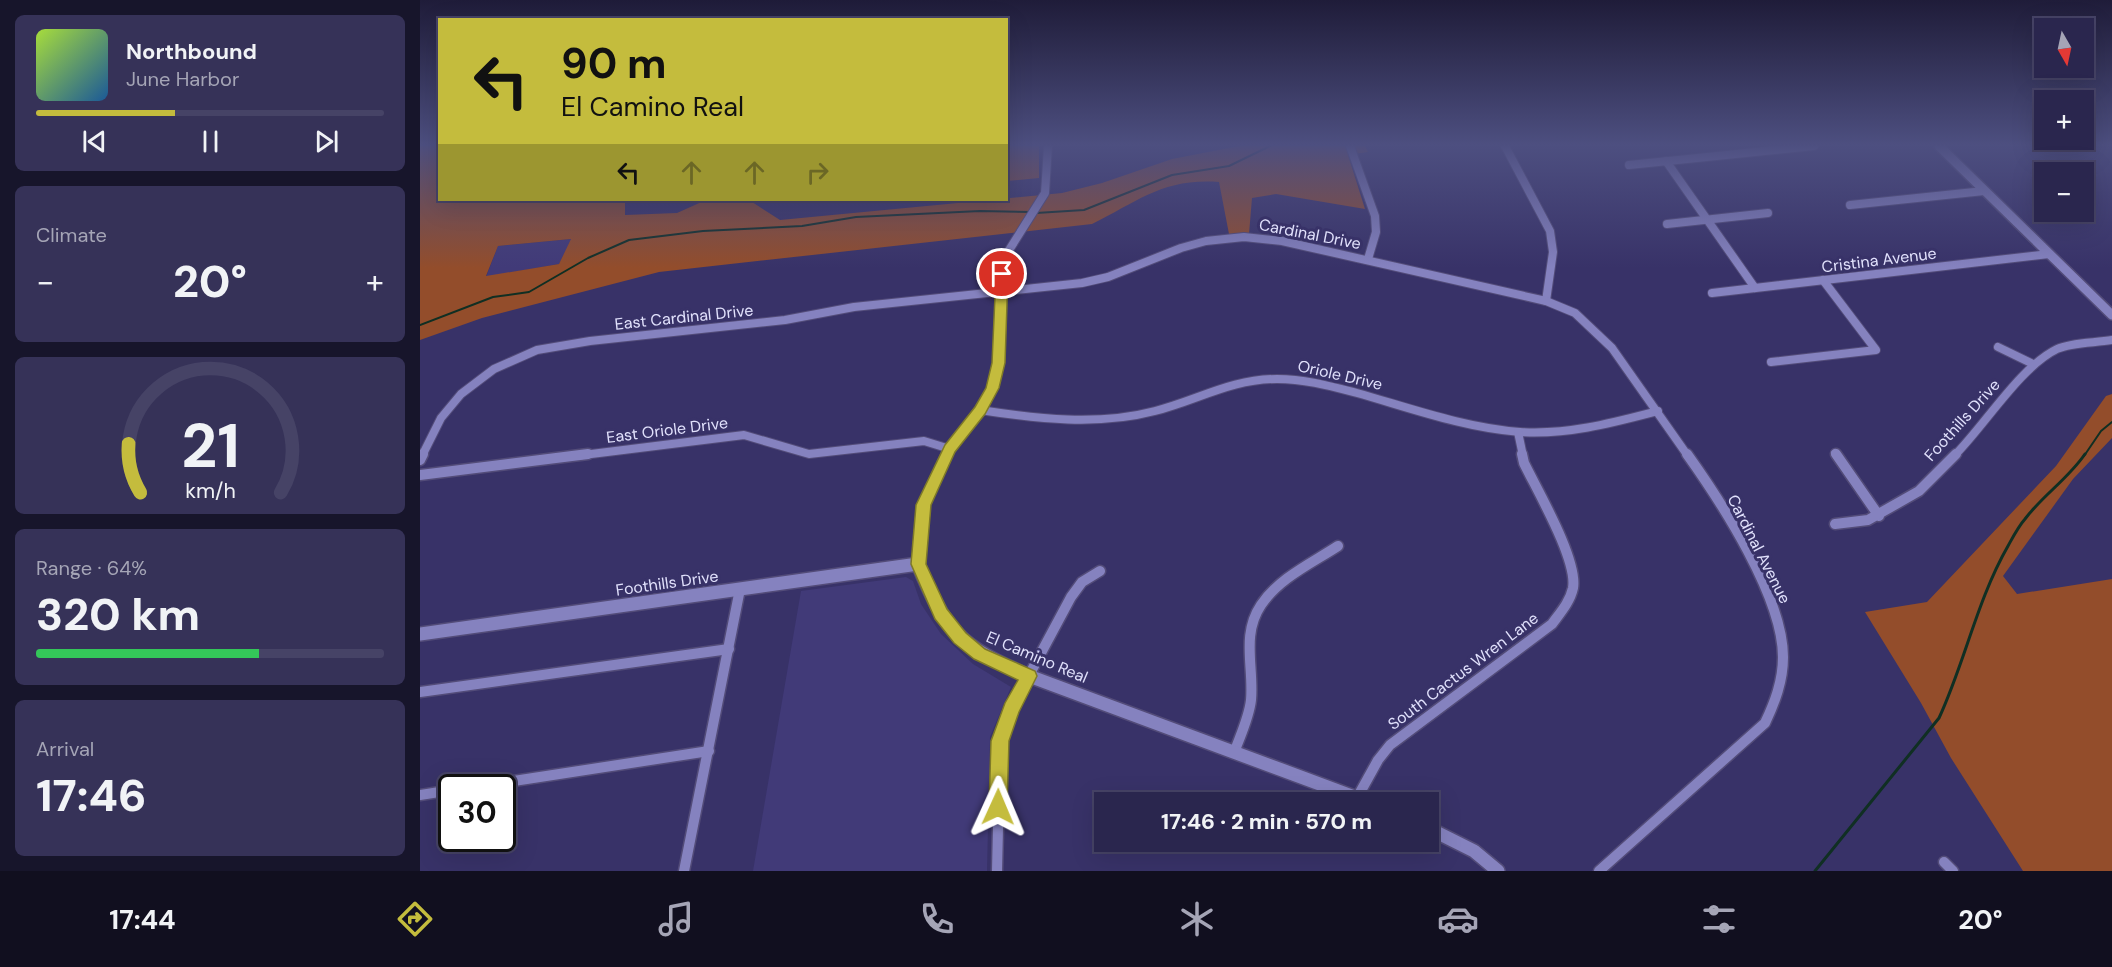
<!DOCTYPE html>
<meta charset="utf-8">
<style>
body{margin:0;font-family:"DM Sans",sans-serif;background:#363258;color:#f1f3f6;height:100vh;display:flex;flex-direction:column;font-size:22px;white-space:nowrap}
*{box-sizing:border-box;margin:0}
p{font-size:20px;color:#a5a5b6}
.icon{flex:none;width:33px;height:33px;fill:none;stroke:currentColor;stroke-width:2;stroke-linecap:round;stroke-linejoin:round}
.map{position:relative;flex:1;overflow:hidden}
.side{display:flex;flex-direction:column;gap:15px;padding:15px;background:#17152b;width:420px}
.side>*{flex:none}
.banner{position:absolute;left:18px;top:18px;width:570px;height:183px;border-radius:0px;box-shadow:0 6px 24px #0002,0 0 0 2px #464366;background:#c4bc3d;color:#111;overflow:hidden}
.needle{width:39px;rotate:171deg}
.buttons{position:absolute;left:1614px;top:18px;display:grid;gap:12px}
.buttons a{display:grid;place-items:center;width:60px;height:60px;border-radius:0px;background:#2a264e;box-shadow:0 6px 24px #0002,0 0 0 2px #464366;font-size:30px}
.speed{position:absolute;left:18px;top:774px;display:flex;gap:12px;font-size:30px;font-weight:700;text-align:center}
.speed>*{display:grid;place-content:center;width:78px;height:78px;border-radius:50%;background:#2a264e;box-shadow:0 6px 24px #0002,0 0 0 2px #464366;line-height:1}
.speed .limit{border:3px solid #111;border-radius:9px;background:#fff;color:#111}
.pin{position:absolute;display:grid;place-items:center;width:51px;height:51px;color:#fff;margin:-26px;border:3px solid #fff;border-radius:50%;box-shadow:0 2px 6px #0007}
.me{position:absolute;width:66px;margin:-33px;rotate:1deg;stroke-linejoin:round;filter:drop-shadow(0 0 4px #0008)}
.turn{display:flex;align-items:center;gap:21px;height:126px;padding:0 24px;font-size:27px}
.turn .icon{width:78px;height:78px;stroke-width:2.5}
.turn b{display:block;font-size:42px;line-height:51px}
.lanes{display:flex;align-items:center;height:57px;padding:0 24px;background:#0003;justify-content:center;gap:30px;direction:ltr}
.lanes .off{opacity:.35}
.big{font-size:45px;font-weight:800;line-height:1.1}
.side .tile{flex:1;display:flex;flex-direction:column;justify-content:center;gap:9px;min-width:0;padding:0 21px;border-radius:9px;background:#363258}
.side .dial{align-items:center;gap:0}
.dial svg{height:156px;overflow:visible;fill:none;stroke:#464366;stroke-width:7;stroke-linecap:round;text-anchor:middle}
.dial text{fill:#f1f3f6;stroke:none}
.song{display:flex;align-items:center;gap:18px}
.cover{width:72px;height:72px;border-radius:9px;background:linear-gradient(135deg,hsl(80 70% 55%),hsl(210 70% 35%))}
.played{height:6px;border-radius:3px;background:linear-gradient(90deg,#c4bc3d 40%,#464366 40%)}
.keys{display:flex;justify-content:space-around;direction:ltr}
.heat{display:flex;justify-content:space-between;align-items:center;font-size:33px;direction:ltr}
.charge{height:9px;border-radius:4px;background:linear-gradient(90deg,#34c759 64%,#464366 0)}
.trip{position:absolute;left:674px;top:792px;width:345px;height:60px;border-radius:0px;background:#2a264e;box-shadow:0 6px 24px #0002,0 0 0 2px #464366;font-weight:800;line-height:60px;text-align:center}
.tabs{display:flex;height:96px;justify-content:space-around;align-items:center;background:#110f1f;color:#a5a5b6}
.tabs .icon{width:42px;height:42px}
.tabs .on{color:#c4bc3d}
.tabs b{font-size:27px;color:#f1f3f6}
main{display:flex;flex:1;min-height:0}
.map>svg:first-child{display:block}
.built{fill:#413a78}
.green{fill:#934d2b;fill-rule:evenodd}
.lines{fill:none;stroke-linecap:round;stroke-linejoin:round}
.stream-far1{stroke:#102f23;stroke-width:2}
.stream{stroke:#102f23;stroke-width:3}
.minor-far1-casing{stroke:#534c79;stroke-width:10}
.minor-casing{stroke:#534c79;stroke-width:13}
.tertiary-far1-casing{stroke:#534c79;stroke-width:12}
.tertiary-casing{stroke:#534c79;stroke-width:16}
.minor-far1{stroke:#8582bf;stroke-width:8}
.minor{stroke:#8582bf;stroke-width:10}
.tertiary-far1{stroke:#8582bf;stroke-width:9}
.tertiary{stroke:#8582bf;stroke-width:13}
.route{fill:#c4bc3d;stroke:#7f7a28;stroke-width:1.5}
.labels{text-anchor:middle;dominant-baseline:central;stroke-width:6;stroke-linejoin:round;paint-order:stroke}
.street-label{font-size:16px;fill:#e1e1fc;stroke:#383268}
</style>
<main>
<section class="side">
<div class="tile">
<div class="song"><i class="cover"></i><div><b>Northbound</b><p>June Harbor</p></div></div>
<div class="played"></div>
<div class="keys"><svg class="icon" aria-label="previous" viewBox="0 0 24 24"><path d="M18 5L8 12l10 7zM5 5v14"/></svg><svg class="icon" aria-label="pause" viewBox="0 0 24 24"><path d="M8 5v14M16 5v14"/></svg><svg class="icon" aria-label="next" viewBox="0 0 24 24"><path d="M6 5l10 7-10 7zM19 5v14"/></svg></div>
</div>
<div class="tile"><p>Climate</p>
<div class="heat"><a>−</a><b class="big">20°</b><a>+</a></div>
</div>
<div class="tile dial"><svg viewBox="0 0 100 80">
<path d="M14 69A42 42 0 1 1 86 69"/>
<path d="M14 69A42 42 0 0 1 8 44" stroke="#c4bc3d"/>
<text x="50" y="56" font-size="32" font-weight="700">21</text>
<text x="50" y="72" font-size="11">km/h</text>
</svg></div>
<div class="tile"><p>Range · 64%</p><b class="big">320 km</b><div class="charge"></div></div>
<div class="tile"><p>Arrival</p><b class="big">17:46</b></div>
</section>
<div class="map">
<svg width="1692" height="871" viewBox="0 0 1692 871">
<rect width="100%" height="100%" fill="#383268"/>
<g class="built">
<polygon points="152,239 139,264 66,277 78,246"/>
<polygon points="486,577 493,581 501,604 521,634 553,664 591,687 570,737 567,871 333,871 381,591"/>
</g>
<g class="green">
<path d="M0,146H19L20,200H205V215L257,213L286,200H329L360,220L642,193L682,183L752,159L819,146H945L948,152L928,155L945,209L856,194L832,198L829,234H809L799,182C743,178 719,201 672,224L239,272L62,318L0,340ZM151,239L139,264L66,276L78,246Z"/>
<polygon points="587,146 619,146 619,178 587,181"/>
<polygon points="1692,394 1692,438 1653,479 1583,576 1597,594 1692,579 1692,871 1603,871 1531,758 1501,703 1445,612 1507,602 1636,466 1686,396"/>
</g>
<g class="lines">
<g class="stream-far1">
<polyline points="616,213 664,210 752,175 809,166 850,146"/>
<polyline points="0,325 73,297 109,292 168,258 209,240 283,231 382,226 436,217 560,211 611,212"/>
<polyline points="1664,456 1681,431 1692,422"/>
</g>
<path class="stream" d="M1395,871L1519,718C1545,662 1557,600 1588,546C1593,537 1598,527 1605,519C1623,495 1648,479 1665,454"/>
<defs>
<g id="minor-far1">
<polyline points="930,146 955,216 956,232 948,259"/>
<polyline points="1085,146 1130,231 1133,252 1126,301"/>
<polyline points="1246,161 1335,288"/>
<polyline points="1209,165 1394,146"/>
<polyline points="1430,205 1564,191"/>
<polyline points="1247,224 1348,213"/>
<polyline points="1292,293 1629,254"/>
<polyline points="1578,347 1613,364"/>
<polyline points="1351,362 1456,350 1403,280"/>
<path d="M560,410C618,419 678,426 735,411C778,400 811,379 857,379C885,379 910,386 937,393C990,408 1045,428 1100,432C1148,435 1192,423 1238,411"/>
<polyline points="1098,432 1103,456"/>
<polyline points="1415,453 1417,456"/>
<polyline points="2,456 21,418 41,394 74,369 117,350 170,341 365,320 434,307 662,283 688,277 761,248 786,241 824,237 862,241 1126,301 1155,313 1192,348 1268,456"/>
<polyline points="155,456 324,435 389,454 504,441 530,449"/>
<polyline points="527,456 573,388 578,363 580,293 586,255 625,193 628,146"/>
<path d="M1534,456C1565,425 1600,367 1637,349C1652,342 1675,343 1692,340"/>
</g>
<g id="minor">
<polyline points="1416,454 1459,516"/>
<polyline points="0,460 3,454"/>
<polyline points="0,475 168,454"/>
<polyline points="1415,524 1448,520 1499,491 1536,454"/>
<polyline points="498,564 503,505 527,454"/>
<polyline points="0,692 309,649"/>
<path d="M814,753C820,736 829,718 831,700C834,667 821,635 841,605C859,578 892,563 918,546"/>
<polyline points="48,788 289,751"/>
<polyline points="0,795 32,790"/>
<path d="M937,798L958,760L970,745L1132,624C1140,613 1150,602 1153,588C1158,560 1117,490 1104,463L1102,454"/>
<polyline points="1524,862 1533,871"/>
<polyline points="264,871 320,589"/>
<polyline points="577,871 580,741 591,709 651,597 662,582 680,571"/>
<path d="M1179,871L1345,723C1355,702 1363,681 1363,657C1363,597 1302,503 1267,454"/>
</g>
<polyline id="tertiary-far1" points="1519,146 1692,315"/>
<g id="tertiary">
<path d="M0,634L498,564C527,634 540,646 609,676L948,802"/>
<polyline points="1008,828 1054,851 1078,871"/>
</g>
</defs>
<use href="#minor-far1" class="minor-far1-casing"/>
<use href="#minor" class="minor-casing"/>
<use href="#tertiary-far1" class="tertiary-far1-casing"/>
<use href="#tertiary" class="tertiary-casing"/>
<use href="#minor-far1" class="minor-far1"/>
<use href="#minor" class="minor"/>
<use href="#tertiary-far1" class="tertiary-far1"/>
<use href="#tertiary" class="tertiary"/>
</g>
<linearGradient id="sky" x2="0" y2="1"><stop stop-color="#1f1c39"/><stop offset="0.54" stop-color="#4d4f80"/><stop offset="1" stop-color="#4d4f80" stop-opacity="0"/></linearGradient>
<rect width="1692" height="268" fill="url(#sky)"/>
<polygon class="route" points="582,270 588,274 585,363 579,388 565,414 535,452 511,505 506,564 527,609 546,633 565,649 615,671 617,676 599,712 589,741 587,807 585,814 578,816 572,814 569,807 571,741 585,703 598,680 554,659 534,643 515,619 491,564 496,505 525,445 555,407 566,388 572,363 576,274"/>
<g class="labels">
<g class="street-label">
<text transform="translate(890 234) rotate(11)">Cardinal Drive</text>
<text transform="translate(1459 260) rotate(-7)">Cristina Avenue</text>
<text transform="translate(264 317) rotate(-6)">East Cardinal Drive</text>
<text transform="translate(920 375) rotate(13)">Oriole Drive</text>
<text transform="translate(1542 420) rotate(-48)">Foothills Drive</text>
<text transform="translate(247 430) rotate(-7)">East Oriole Drive</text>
<text transform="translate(1339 549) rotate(63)">Cardinal Avenue</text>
<text transform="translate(247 583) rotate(-8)">Foothills Drive</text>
<text transform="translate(617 657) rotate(23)">El Camino Real</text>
<text transform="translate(1043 671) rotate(-37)">South Cactus Wren Lane</text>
</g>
</g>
</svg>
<div class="buttons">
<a><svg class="needle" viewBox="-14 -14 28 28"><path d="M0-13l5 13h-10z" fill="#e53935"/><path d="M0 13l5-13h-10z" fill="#a5a5b6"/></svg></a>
<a>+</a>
<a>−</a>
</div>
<div class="speed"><div class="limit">30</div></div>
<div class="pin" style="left:582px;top:274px;background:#d93025"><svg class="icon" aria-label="arrive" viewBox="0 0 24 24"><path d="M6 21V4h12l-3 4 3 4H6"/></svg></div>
<svg class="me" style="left:578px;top:807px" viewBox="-20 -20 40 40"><path d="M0-17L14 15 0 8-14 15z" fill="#c4bc3d" stroke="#fff" stroke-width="4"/></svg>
<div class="trip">17:46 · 2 min · 570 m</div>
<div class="banner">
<div class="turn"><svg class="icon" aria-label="left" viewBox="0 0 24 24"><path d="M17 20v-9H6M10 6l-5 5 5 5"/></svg><div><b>90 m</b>El Camino Real</div></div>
<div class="lanes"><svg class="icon" aria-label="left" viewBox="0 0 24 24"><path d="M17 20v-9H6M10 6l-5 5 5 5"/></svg><svg class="icon off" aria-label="ahead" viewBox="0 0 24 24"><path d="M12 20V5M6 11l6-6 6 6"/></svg><svg class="icon off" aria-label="ahead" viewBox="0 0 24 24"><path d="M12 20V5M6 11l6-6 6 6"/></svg><svg class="icon off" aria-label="right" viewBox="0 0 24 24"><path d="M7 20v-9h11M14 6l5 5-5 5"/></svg></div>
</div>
</div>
</main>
<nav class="tabs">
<b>17:44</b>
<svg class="icon on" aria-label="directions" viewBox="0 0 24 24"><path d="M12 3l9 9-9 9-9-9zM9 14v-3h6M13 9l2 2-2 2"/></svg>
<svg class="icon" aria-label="music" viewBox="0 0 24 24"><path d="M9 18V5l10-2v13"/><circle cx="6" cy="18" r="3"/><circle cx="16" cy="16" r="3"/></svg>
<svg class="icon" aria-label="phone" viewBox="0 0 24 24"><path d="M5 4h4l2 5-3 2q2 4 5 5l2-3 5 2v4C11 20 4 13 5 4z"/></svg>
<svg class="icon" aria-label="climate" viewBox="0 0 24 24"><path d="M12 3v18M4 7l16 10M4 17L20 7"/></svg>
<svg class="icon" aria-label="car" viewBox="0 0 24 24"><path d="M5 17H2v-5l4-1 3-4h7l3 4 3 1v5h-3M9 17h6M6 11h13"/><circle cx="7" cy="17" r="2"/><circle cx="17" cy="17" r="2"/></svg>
<svg class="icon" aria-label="filters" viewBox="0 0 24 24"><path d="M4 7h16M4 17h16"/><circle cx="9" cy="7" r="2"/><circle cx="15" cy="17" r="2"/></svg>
<b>20°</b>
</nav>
